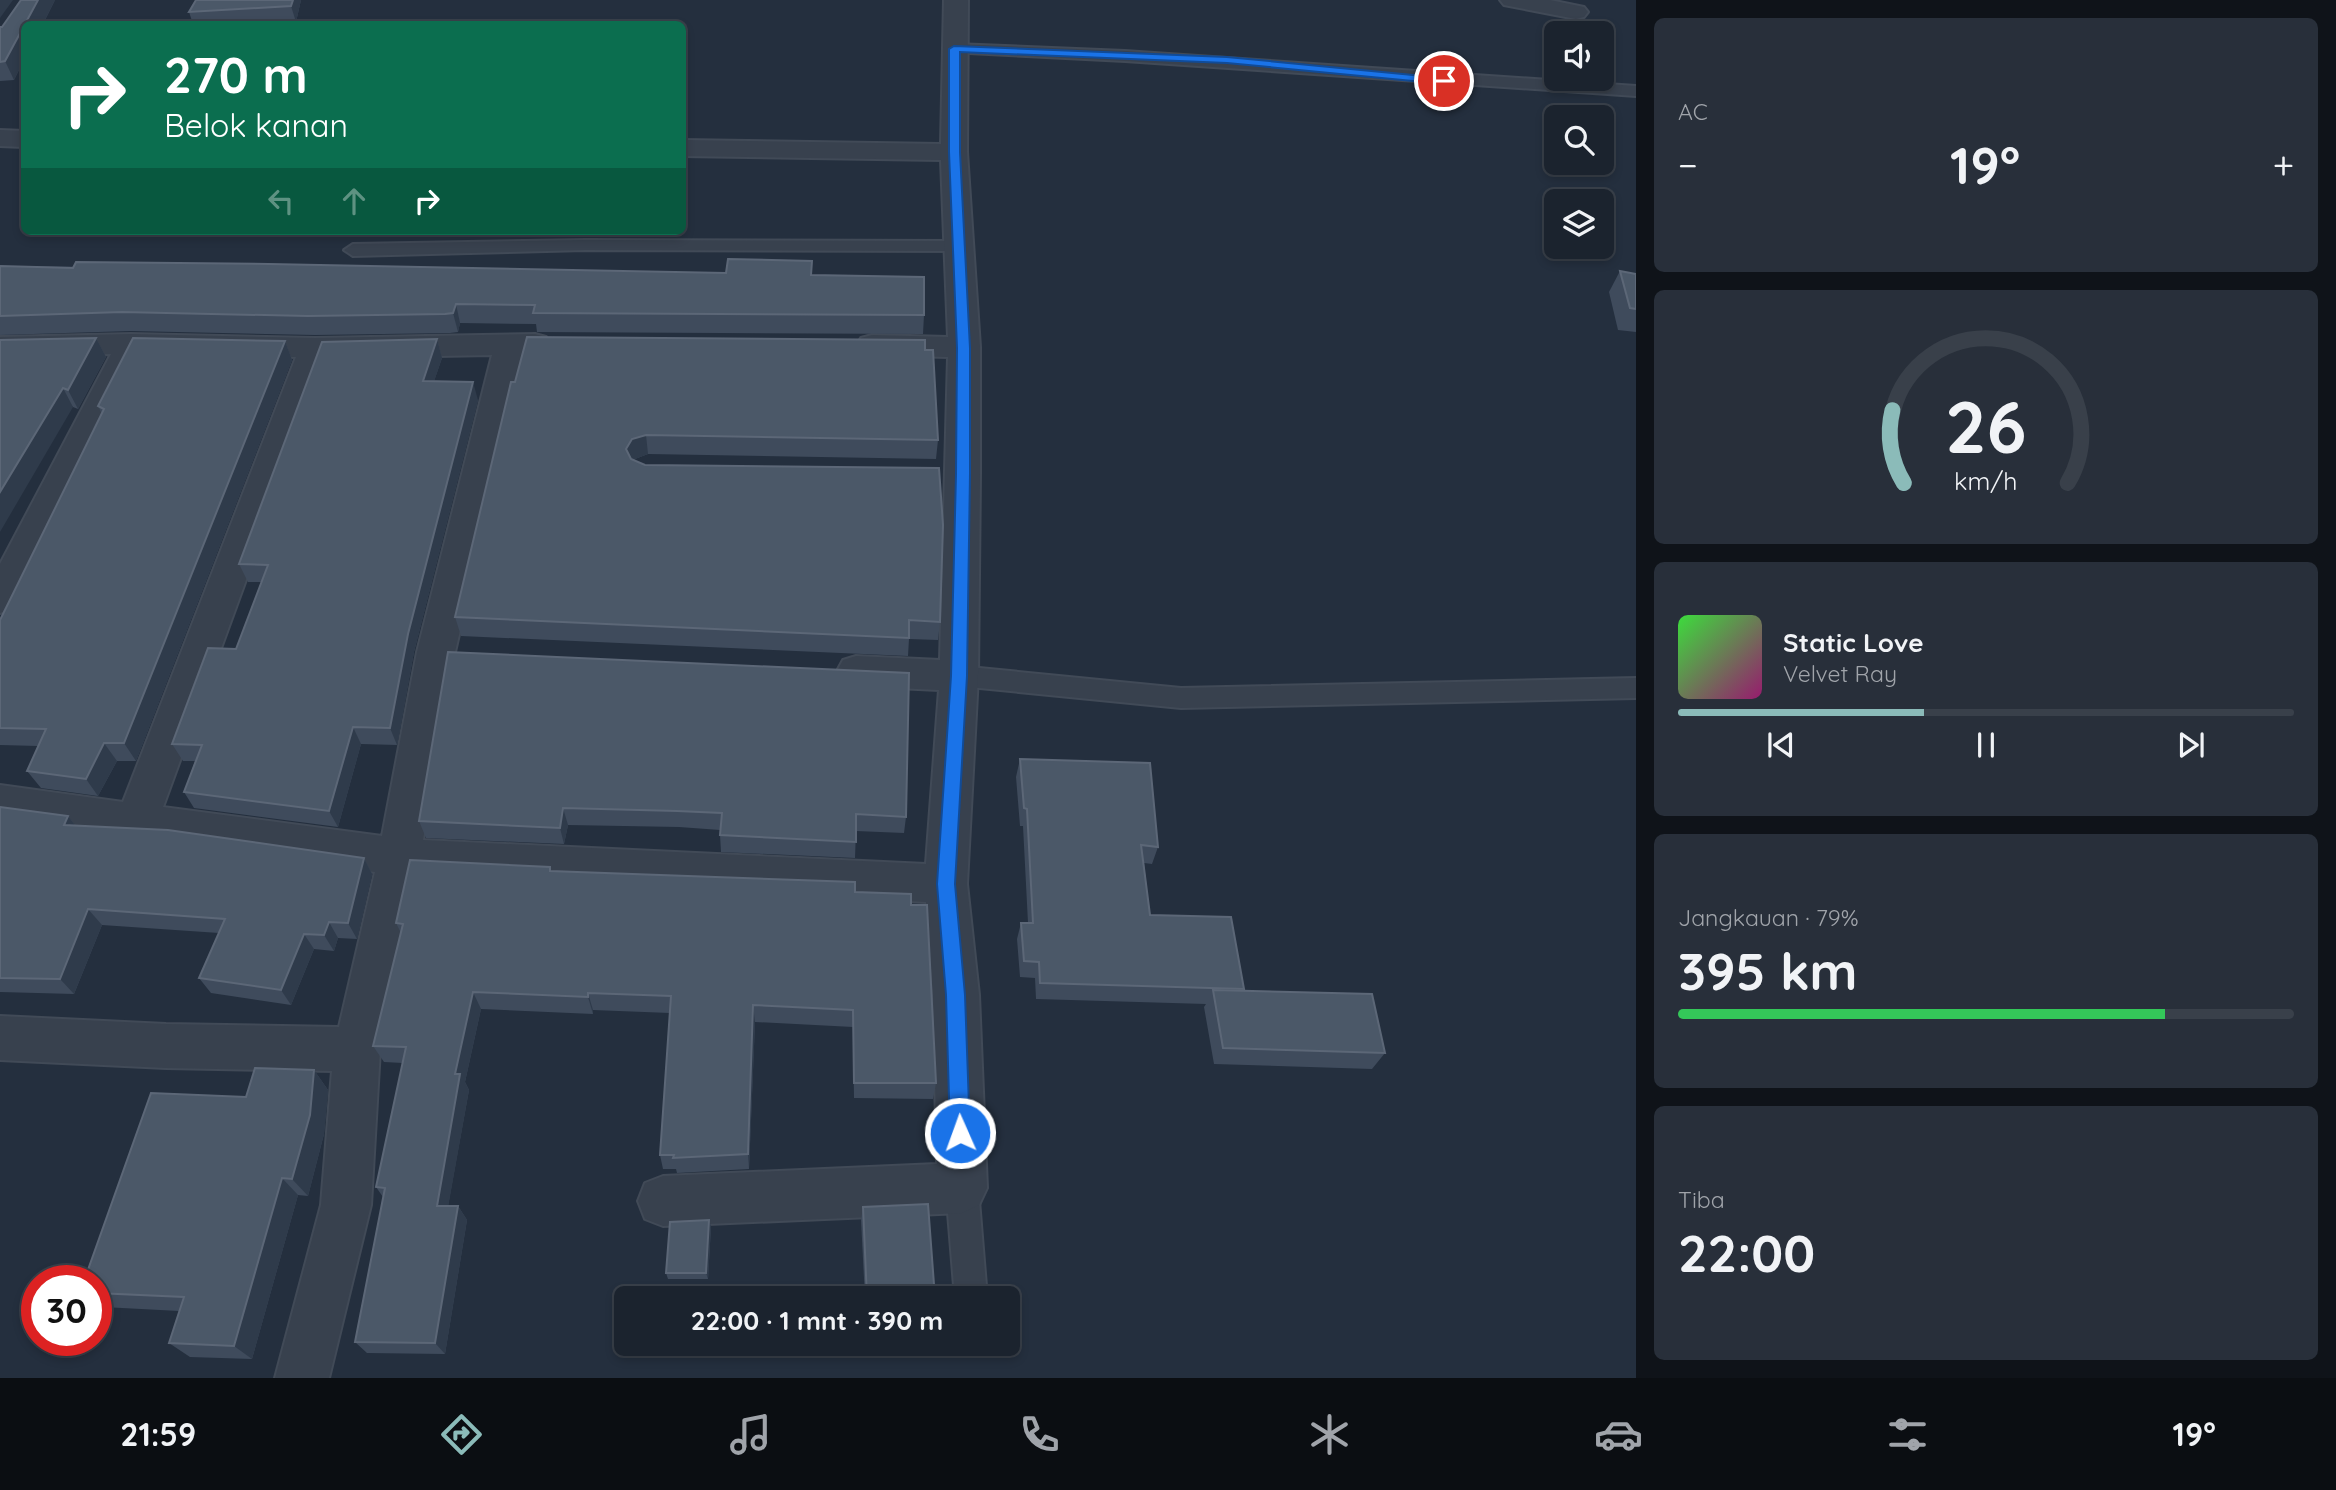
<!DOCTYPE html>
<html lang="id">
<meta charset="utf-8">
<style>
body{margin:0;font-family:Quicksand,sans-serif;background:#282f3a;color:#f1f3f6;height:100vh;display:flex;flex-direction:column;font-size:26px;white-space:nowrap}
*{box-sizing:border-box;margin:0}
p{font-size:23px;color:#a0a4aa}
.icon{flex:none;width:38px;height:38px;fill:none;stroke:currentColor;stroke-width:2;stroke-linecap:round;stroke-linejoin:round}
.map{position:relative;flex:1;overflow:hidden}
.drawer{display:flex;flex-direction:column;gap:18px;padding:18px;background:#0f1319;width:700px}
.drawer>*{flex:none}
.guide{position:absolute;left:21px;top:21px;width:665px;height:214px;border-radius:10px;box-shadow:0 4px 10px #0003,0 0 0 2px #39404a;background:#0b6e4f;color:#fff;overflow:hidden}
.tools{position:absolute;left:1544px;top:21px;display:grid;gap:14px}
.tools a{display:grid;place-items:center;width:70px;height:70px;border-radius:10px;background:#1b232e;box-shadow:0 4px 10px #0003,0 0 0 2px #39404a;font-size:35px}
.speed{position:absolute;left:21px;top:1265px;display:flex;gap:14px;font-size:35px;font-weight:700;text-align:center}
.speed>*{display:grid;place-content:center;width:91px;height:91px;border-radius:50%;background:#1b232e;box-shadow:0 4px 10px #0003,0 0 0 2px #39404a;line-height:1}
.speed .limit{border:10px solid #d22;background:#fff;color:#111}
.pin{position:absolute;display:grid;place-items:center;width:60px;height:60px;color:#fff;margin:-30px;border:4px solid #fff;border-radius:50%;box-shadow:0 2px 7px #0007}
.me{position:absolute;width:77px;margin:-38px;rotate:358deg;stroke-linejoin:round;filter:drop-shadow(0 0 5px #0008)}
.turn{display:flex;align-items:center;gap:24px;height:147px;padding:0 28px;font-size:32px}
.turn .icon{width:91px;height:91px;stroke-width:2.5}
.turn b{display:block;font-size:49px;line-height:60px}
.lanes{display:flex;align-items:center;height:66px;padding:0 28px;background:#0003;justify-content:center;gap:35px;direction:ltr}
.lanes .off{opacity:.35}
.big{font-size:52px;font-weight:700;line-height:1.1}
.drawer .card{flex:1;display:flex;flex-direction:column;justify-content:center;gap:10px;min-width:0;padding:0 24px;border-radius:10px;background:#282f3a}
.drawer .dial{align-items:center;gap:0}
.dial svg{height:182px;overflow:visible;fill:none;stroke:#39404a;stroke-width:7;stroke-linecap:round;text-anchor:middle}
.dial text{fill:#f1f3f6;stroke:none}
.song{display:flex;align-items:center;gap:21px}
.cover{width:84px;height:84px;border-radius:10px;background:linear-gradient(135deg,hsl(120 70% 55%),hsl(320 70% 35%))}
.played{height:7px;border-radius:4px;background:linear-gradient(90deg,#8bbbb9 40%,#39404a 40%)}
.keys{display:flex;justify-content:space-around;direction:ltr}
.heat{display:flex;justify-content:space-between;align-items:center;font-size:38px;direction:ltr}
.charge{height:10px;border-radius:5px;background:linear-gradient(90deg,#34c759 79%,#39404a 0)}
.trip{position:absolute;left:614px;top:1286px;width:406px;height:70px;border-radius:10px;background:#1b232e;box-shadow:0 4px 10px #0003,0 0 0 2px #39404a;font-weight:700;line-height:70px;text-align:center}
.dock{display:flex;height:112px;justify-content:space-around;align-items:center;background:#0b0e12;color:#a0a4aa}
.dock .icon{width:49px;height:49px}
.dock .active{color:#8bbbb9}
.dock b{font-size:32px;color:#f1f3f6}
main{display:flex;flex:1;min-height:0}
.map>svg:first-child{display:block}
.lines{fill:none;stroke-linecap:round;stroke-linejoin:round}
.lane-casing{stroke:#414a57;stroke-width:4}
.street-casing{stroke:#414a57;stroke-width:4}
.lane{fill:#38414e;fill-rule:evenodd}
.street{fill:#38414e;fill-rule:evenodd}
.wall{fill:#3f4b5c}
.shaded-wall{fill:#2f3b4b}
.building{fill:#4b5868;stroke:#5c6777;stroke-width:2}
.route{fill:#1a73e8;stroke:#114b97;stroke-width:2}
</style>
<main>
<div class="map">
<svg width="1636" height="1378" viewBox="0 0 1636 1378">
<rect width="100%" height="100%" fill="#242f3e"/>
<g class="lines">
<defs>
<g id="lane">
<polygon points="955,44 1125,51 1636,86 1636,96 1125,61 949,52 949,46"/>
<polygon points="585,240 959,241 968,246 959,251 585,250 353,256 344,250 353,244"/>
<polygon points="959,666 1181,688 1636,678 1636,698 1181,708 959,686 950,683 947,676 950,669"/>
<polygon points="962,1172 973,1177 978,1188 987,1298 955,1298 946,1188 951,1177"/>
</g>
<g id="street">
<path d="M944,0H968L967,152L980,347V474L978,676L967,884L979,995L987,1188L979,1205L962,1213L663,1226L645,1219L638,1201L645,1183L663,1176L937,1164L933,995L926,902L416,876L380,1049L371,1205L329,1378H275L321,1205L332,1071L166,1068L0,1060V1016L166,1024L339,1027L375,872L0,819V785L123,802L296,357L133,354L138,361L18,599L13,609L0,613V564L111,354L0,357V337L131,334L315,338L535,334L546,337L550,344L546,351L523,354L455,652L423,840L926,864L939,690L856,686L843,682L837,671L843,660L856,656L940,660L948,357L872,355L861,352L857,345L861,338L872,335L948,337L941,160L682,156V140L941,144ZM492,355L417,652L382,836L163,807L327,358Z"/>
<polygon points="1500,0 1550,0 1584,7 1588,12 1584,17 1576,19 1504,5"/>
<polygon points="0,130 24,131 24,147 0,146"/>
</g>
</defs>
<use href="#lane" class="lane-casing"/>
<use href="#street" class="street-casing"/>
<use href="#lane" class="lane"/>
<use href="#street" class="street"/>
</g>
<g class="wall">
<polygon points="55,0 43,24 24,24 24,60 14,80 0,81 0,27"/>
<polygon points="301,0 296,22 262,24 193,24 189,12"/>
<polygon points="812,261 812,275 924,315 923,334 537,332 536,324 460,323 458,332 450,333 315,335 131,331 0,335 0,266 726,273"/>
<polygon points="1620,271 1636,274 1636,332 1618,330 1609,292"/>
<polygon points="96,338 106,357 78,409 73,407 0,340"/>
<polygon points="437,339 442,358 434,381 478,400 414,652 397,745 361,744 338,827 194,808 184,792 195,761 183,761 172,744 236,649 262,582 248,582 239,564"/>
<polygon points="285,341 292,360 136,761 117,761 98,796 41,788 27,771 38,746 0,745 0,620 102,414 98,406"/>
<polygon points="511,382 938,440 936,459 648,454 635,459 634,460 940,622 938,640 909,639 908,656 461,636 455,617"/>
<polygon points="448,652 906,817 904,833 856,831 855,858 721,852 720,835 720,830 679,827 568,825 564,844 426,838 419,821"/>
<polygon points="1020,759 1158,847 1152,864 1144,863 1150,915 1244,989 1243,991 1385,1053 1372,1069 1214,1064 1204,1007 1206,1004 1036,999 1035,978 1020,977 1017,939 1021,923 1028,923 1023,826 1020,826 1016,777"/>
<polygon points="0,807 68,816 75,825 364,858 372,874 357,939 338,938 334,951 314,949 291,1005 211,993 199,978 219,933 102,925 74,994 0,992"/>
<polygon points="552,871 855,892 911,905 936,1083 933,1099 854,1098 853,1027 755,1022 749,1169 677,1173 676,1169 663,1169 660,1155 670,1013 593,1010 593,1014 481,1009 465,1082 469,1090 448,1206 458,1206 467,1220 445,1354 367,1353 355,1342 383,1197 376,1187 403,1063 384,1062 373,1046 401,933 396,923"/>
<polygon points="314,1070 328,1090 324,1134 308,1196 298,1195 252,1359 190,1357 169,1343 179,1311 103,1307 96,1302 96,1281"/>
<polygon points="863,1207 935,1298 865,1298 861,1220"/>
<polygon points="709,1220 711,1227 708,1279 668,1279 666,1273"/>
</g>
<g class="shaded-wall">
<polygon points="0,0 13,0 0,18"/>
<polygon points="38,0 55,0 43,24 25,24"/>
<polygon points="293,0 301,0 296,22 291,6"/>
<polygon points="24,25 24,60 14,80 5,61"/>
<polygon points="456,304 460,323 458,332 453,313"/>
<polygon points="96,338 106,357 78,409 68,390"/>
<polygon points="437,339 442,358 428,399 423,381"/>
<polygon points="285,341 292,360 136,761 124,743"/>
<polygon points="473,382 478,400 414,652 397,745 390,728 408,634"/>
<polygon points="63,388 73,407 0,532 0,492"/>
<polygon points="646,435 648,454 635,459 629,468 626,449 632,439"/>
<polygon points="353,727 361,744 338,827 329,811"/>
<polygon points="104,743 117,761 98,796 86,779"/>
<polygon points="563,808 568,825 564,844 560,828"/>
<polygon points="68,816 81,833 64,825"/>
<polygon points="364,858 372,874 357,939 348,923"/>
<polygon points="88,909 102,925 74,994 60,979"/>
<polygon points="329,922 338,938 334,951 324,935"/>
<polygon points="304,934 314,949 291,1005 281,990"/>
<polygon points="473,992 481,1009 465,1082 469,1090 446,1219 437,1206 455,1074"/>
<polygon points="588,993 593,1010 593,1014 588,997"/>
<polygon points="753,1005 755,1022 749,1169 748,1154"/>
<polygon points="314,1070 328,1090 324,1134 308,1196 292,1179"/>
<polygon points="282,1178 298,1195 252,1359 234,1346"/>
<polygon points="458,1206 467,1220 445,1354 435,1343"/>
<polygon points="709,1220 711,1227 708,1279 706,1273"/>
</g>
<g class="building">
<polygon points="21,0 38,0 5,61 0,62 0,27 2,27"/>
<polygon points="196,0 293,0 291,6 189,12"/>
<polygon points="728,259 812,261 811,275 924,277 924,315 533,313 535,305 456,304 453,313 445,314 308,316 122,312 0,316 0,266 73,268 76,262 269,264 726,273"/>
<polygon points="1620,271 1636,274 1636,309 1630,308"/>
<polygon points="527,337 925,340 925,350 933,350 938,440 646,435 632,439 626,449 631,459 645,465 939,468 943,525 940,622 909,620 909,638 455,617 511,382 515,382"/>
<polygon points="96,338 68,390 63,388 0,492 0,340"/>
<polygon points="133,338 285,341 124,743 104,743 86,779 27,771 46,729 0,728 0,620 104,409 98,406"/>
<polygon points="437,339 423,381 473,382 408,634 390,728 353,727 329,811 184,792 202,745 172,744 208,648 236,649 268,565 239,564 322,342"/>
<polygon points="448,652 909,673 906,817 856,814 856,842 720,835 722,813 677,811 563,808 560,828 419,821"/>
<polygon points="1020,759 1150,763 1158,847 1141,845 1150,915 1231,917 1244,989 1040,983 1039,962 1024,961 1021,923 1033,923 1027,809 1024,808"/>
<polygon points="0,807 68,816 64,825 168,830 364,858 348,923 329,922 324,935 304,934 281,990 199,978 225,919 88,909 60,979 0,978"/>
<polygon points="410,860 550,867 550,871 855,882 855,892 911,894 911,905 927,905 936,1083 854,1083 853,1010 753,1005 748,1154 673,1158 674,1155 660,1155 671,996 588,993 588,997 473,992 455,1074 460,1074 437,1206 458,1206 435,1343 355,1342 385,1188 376,1187 406,1047 373,1046 403,924 396,923"/>
<polygon points="1213,990 1372,994 1385,1053 1223,1048"/>
<polygon points="255,1068 314,1070 310,1115 292,1179 282,1178 234,1346 169,1343 184,1297 96,1293 96,1281 84,1281 151,1093 246,1097"/>
<polygon points="928,1204 935,1298 867,1298 863,1207"/>
<polygon points="709,1220 706,1273 666,1273 670,1222"/>
</g>
<polygon class="route" points="954,46 1227,57 1444,78 1449,81 1444,84 1227,63 960,52 960,152 970,348 970,474 967,676 955,884 965,995 970,1133 967,1140 960,1143 953,1140 950,1133 946,995 937,884 951,676 956,474 957,348 949,152 949,49"/>
</svg>
<div class="tools">
<a><svg class="icon" aria-label="sound" viewBox="0 0 24 24"><path d="M4 9h4l5-4v14l-5-4H4zM17 9q2 3 0 6"/></svg></a>
<a><svg class="icon" aria-label="search" viewBox="0 0 24 24"><circle cx="10" cy="10" r="6"/><path d="M15 15l6 6"/></svg></a>
<a><svg class="icon" aria-label="layers" viewBox="0 0 24 24"><path d="M12 4l9 5-9 5-9-5zM3 14l9 5 9-5"/></svg></a>
</div>
<div class="speed"><div class="limit">30</div></div>
<div class="pin" style="left:1444px;top:81px;background:#d93025"><svg class="icon" aria-label="arrive" viewBox="0 0 24 24"><path d="M6 21V4h12l-3 4 3 4H6"/></svg></div>
<svg class="me" style="left:960px;top:1133px" viewBox="-20 -20 40 40"><circle r="17" fill="#1a73e8" stroke="#fff" stroke-width="3"/><path d="M0-11L8 9 0 5-8 9z" fill="#fff"/></svg>
<div class="trip">22:00 · 1 mnt · 390 m</div>
<div class="guide">
<div class="turn"><svg class="icon" aria-label="right" viewBox="0 0 24 24"><path d="M7 20v-9h11M14 6l5 5-5 5"/></svg><div><b>270 m</b>Belok kanan</div></div>
<div class="lanes"><svg class="icon off" aria-label="left" viewBox="0 0 24 24"><path d="M17 20v-9H6M10 6l-5 5 5 5"/></svg><svg class="icon off" aria-label="ahead" viewBox="0 0 24 24"><path d="M12 20V5M6 11l6-6 6 6"/></svg><svg class="icon" aria-label="right" viewBox="0 0 24 24"><path d="M7 20v-9h11M14 6l5 5-5 5"/></svg></div>
</div>
</div>
<section class="drawer">
<div class="card"><p>AC</p>
<div class="heat"><a>−</a><b class="big">19°</b><a>+</a></div>
</div>
<div class="card dial"><svg viewBox="0 0 100 80">
<path d="M14 69A42 42 0 1 1 86 69"/>
<path d="M14 69A42 42 0 0 1 9 37" stroke="#8bbbb9"/>
<text x="50" y="56" font-size="32" font-weight="700">26</text>
<text x="50" y="72" font-size="11">km/h</text>
</svg></div>
<div class="card">
<div class="song"><i class="cover"></i><div><b>Static Love</b><p>Velvet Ray</p></div></div>
<div class="played"></div>
<div class="keys"><svg class="icon" aria-label="previous" viewBox="0 0 24 24"><path d="M18 5L8 12l10 7zM5 5v14"/></svg><svg class="icon" aria-label="pause" viewBox="0 0 24 24"><path d="M8 5v14M16 5v14"/></svg><svg class="icon" aria-label="next" viewBox="0 0 24 24"><path d="M6 5l10 7-10 7zM19 5v14"/></svg></div>
</div>
<div class="card"><p>Jangkauan · 79%</p><b class="big">395 km</b><div class="charge"></div></div>
<div class="card"><p>Tiba</p><b class="big">22:00</b></div>
</section>
</main>
<nav class="dock">
<b>21:59</b>
<svg class="icon active" aria-label="directions" viewBox="0 0 24 24"><path d="M12 3l9 9-9 9-9-9zM9 14v-3h6M13 9l2 2-2 2"/></svg>
<svg class="icon" aria-label="music" viewBox="0 0 24 24"><path d="M9 18V5l10-2v13"/><circle cx="6" cy="18" r="3"/><circle cx="16" cy="16" r="3"/></svg>
<svg class="icon" aria-label="phone" viewBox="0 0 24 24"><path d="M5 4h4l2 5-3 2q2 4 5 5l2-3 5 2v4C11 20 4 13 5 4z"/></svg>
<svg class="icon" aria-label="climate" viewBox="0 0 24 24"><path d="M12 3v18M4 7l16 10M4 17L20 7"/></svg>
<svg class="icon" aria-label="car" viewBox="0 0 24 24"><path d="M5 17H2v-5l4-1 3-4h7l3 4 3 1v5h-3M9 17h6M6 11h13"/><circle cx="7" cy="17" r="2"/><circle cx="17" cy="17" r="2"/></svg>
<svg class="icon" aria-label="filters" viewBox="0 0 24 24"><path d="M4 7h16M4 17h16"/><circle cx="9" cy="7" r="2"/><circle cx="15" cy="17" r="2"/></svg>
<b>19°</b>
</nav>
